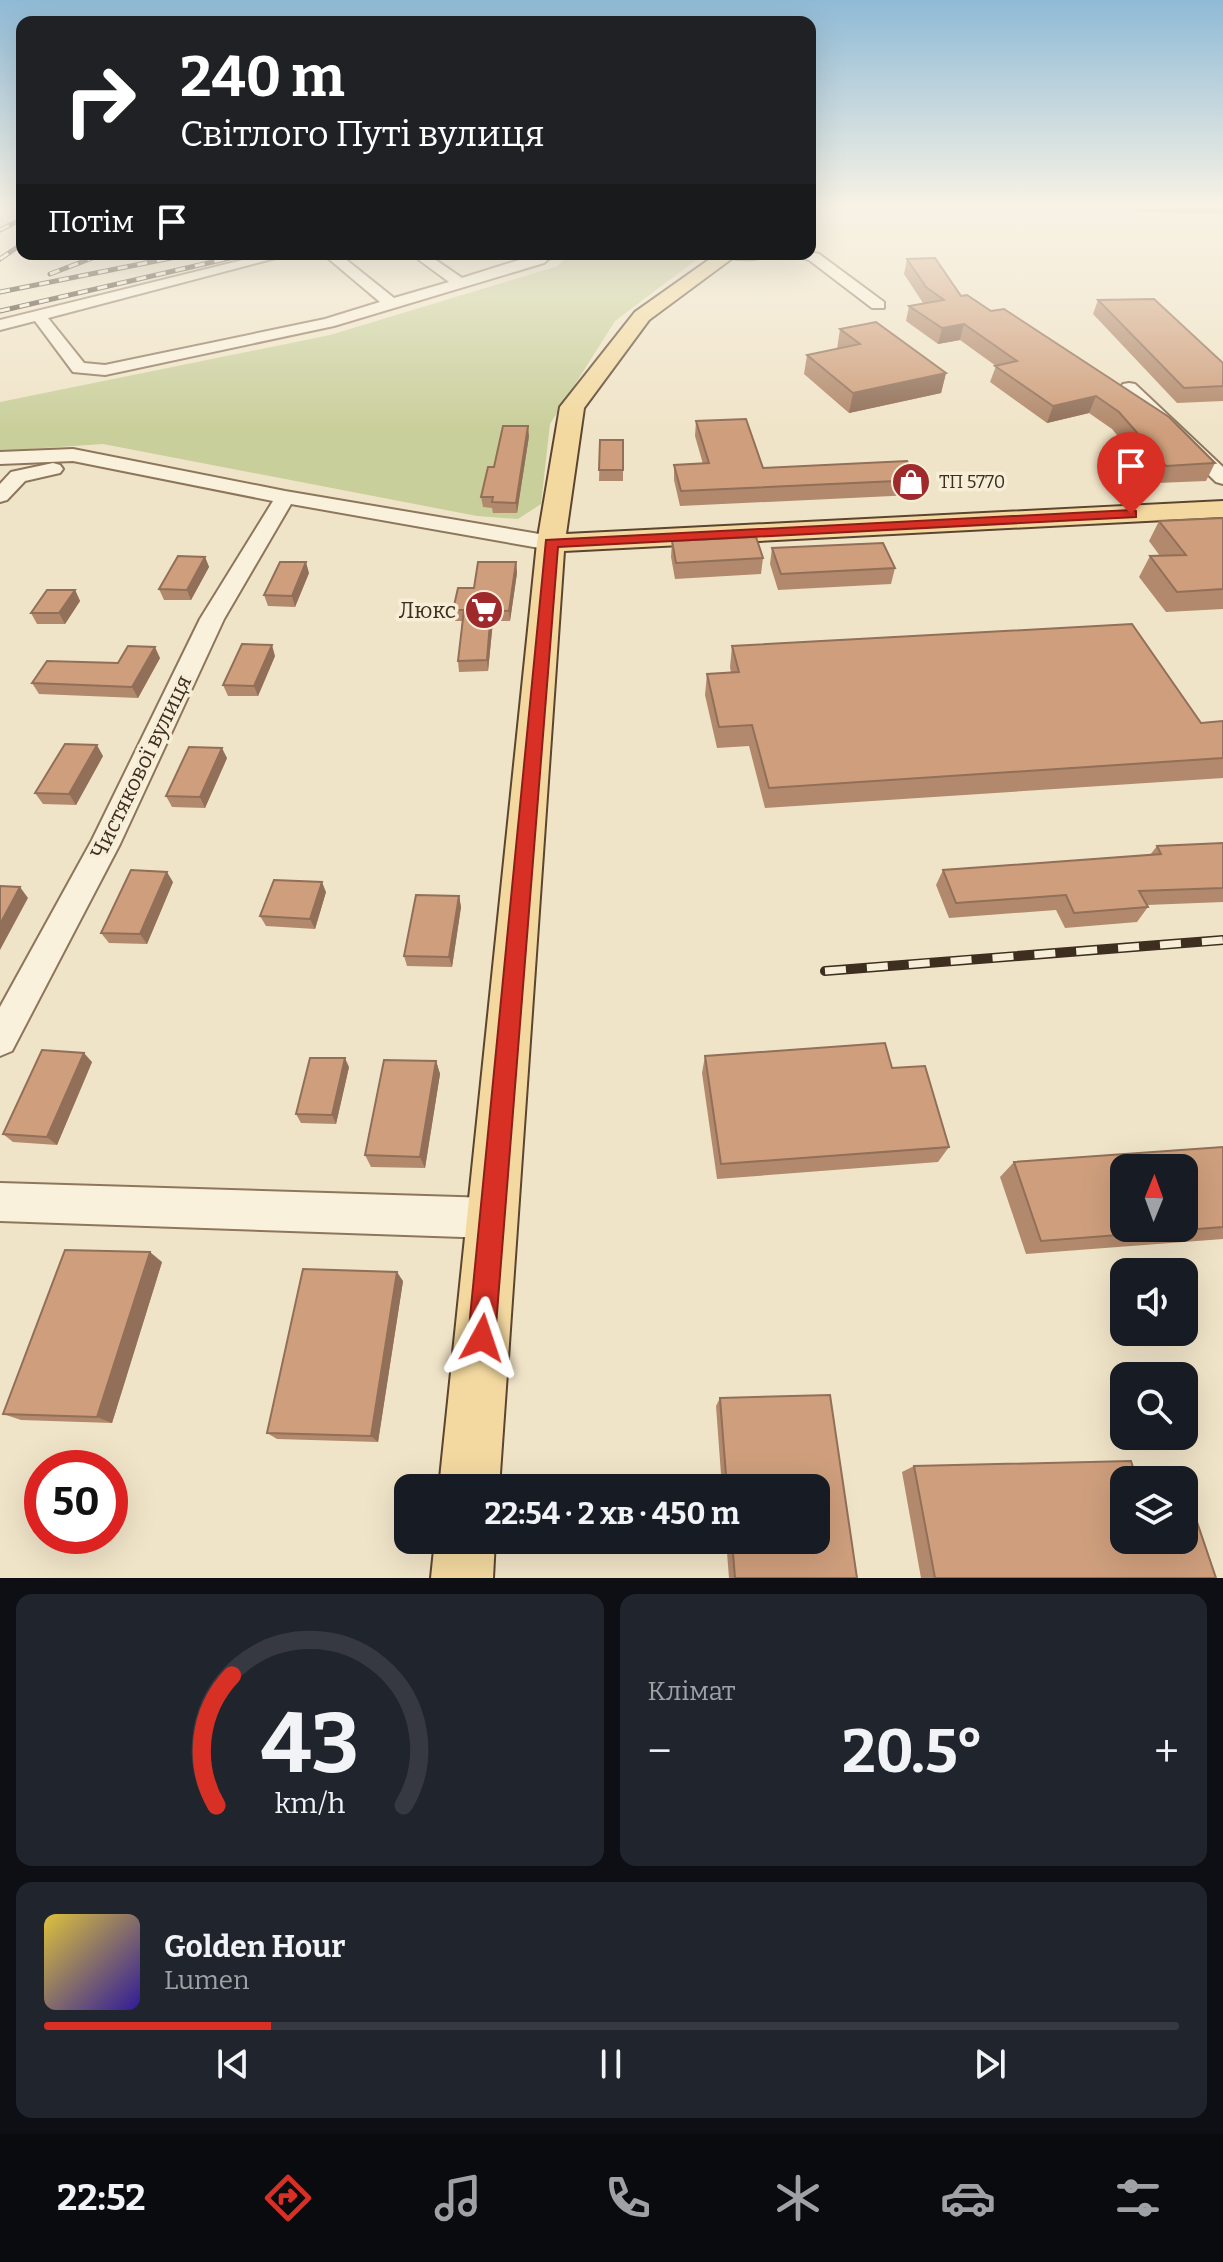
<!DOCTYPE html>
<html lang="uk">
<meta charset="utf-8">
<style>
body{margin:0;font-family:Bitter,serif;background:#20242c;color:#f1f3f6;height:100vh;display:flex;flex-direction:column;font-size:30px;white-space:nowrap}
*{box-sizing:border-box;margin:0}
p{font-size:26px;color:#9ea1a6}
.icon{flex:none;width:44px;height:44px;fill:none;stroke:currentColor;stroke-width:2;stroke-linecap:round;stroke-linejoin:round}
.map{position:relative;height:1578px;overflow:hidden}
.drawer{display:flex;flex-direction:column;gap:16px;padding:16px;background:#0d0f14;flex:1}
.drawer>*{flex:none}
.hud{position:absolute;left:16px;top:16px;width:800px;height:244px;border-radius:16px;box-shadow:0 8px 32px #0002;background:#202124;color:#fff;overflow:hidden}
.needle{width:52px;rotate:1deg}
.buttons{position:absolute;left:1110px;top:1154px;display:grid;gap:16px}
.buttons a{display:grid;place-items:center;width:88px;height:88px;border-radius:16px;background:#171b24;box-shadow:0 8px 32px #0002;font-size:40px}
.speed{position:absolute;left:24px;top:1450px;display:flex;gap:16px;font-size:40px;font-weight:700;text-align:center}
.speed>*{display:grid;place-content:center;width:104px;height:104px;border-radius:50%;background:#171b24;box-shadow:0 8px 32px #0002;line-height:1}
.speed .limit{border:12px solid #d22;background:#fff;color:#111}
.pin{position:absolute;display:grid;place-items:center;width:68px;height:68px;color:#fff;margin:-82px -34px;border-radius:50% 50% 50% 0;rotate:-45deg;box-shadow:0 0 8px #0007}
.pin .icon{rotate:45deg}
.me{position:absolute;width:88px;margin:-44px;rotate:5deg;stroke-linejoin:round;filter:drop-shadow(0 0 6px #0008)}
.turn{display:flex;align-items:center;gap:28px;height:168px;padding:0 32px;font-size:36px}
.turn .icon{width:104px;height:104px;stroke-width:2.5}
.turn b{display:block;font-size:56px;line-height:68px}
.then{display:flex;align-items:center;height:76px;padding:0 32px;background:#0003;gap:16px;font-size:30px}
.big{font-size:60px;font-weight:700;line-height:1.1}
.drawer .card{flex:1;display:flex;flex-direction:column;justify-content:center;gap:12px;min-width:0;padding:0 28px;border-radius:16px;background:#20242c}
.drawer .dial{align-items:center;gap:0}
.dial svg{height:208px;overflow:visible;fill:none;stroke:#363941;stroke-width:7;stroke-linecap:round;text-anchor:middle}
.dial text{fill:#f1f3f6;stroke:none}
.song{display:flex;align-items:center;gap:24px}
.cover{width:96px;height:96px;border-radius:12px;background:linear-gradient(135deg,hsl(50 70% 55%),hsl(250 70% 35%))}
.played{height:8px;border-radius:4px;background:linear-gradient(90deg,#d93025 20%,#363941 20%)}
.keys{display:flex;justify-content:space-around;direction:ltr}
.heat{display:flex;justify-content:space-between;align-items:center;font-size:44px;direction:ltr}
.drawer .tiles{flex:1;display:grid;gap:16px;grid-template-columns:1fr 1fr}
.card:last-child{grid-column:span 2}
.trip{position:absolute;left:394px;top:1474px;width:436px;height:80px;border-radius:16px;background:#171b24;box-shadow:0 8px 32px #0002;font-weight:700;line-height:80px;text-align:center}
.tab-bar{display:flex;height:128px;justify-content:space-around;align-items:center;background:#090b0e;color:#9ea1a6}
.tab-bar .icon{width:56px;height:56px}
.tab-bar .selected{color:#d93025}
.tab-bar b{font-size:36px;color:#f1f3f6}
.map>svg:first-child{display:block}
.green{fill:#c9cf9b}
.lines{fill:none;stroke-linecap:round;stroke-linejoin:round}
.minor-casing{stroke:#8d765c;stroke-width:4}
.major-casing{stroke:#5b4430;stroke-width:4}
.minor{fill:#faf1dc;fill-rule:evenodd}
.major{fill:#f3d9a0;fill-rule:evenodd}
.rail-far1-casing{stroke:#3d2e20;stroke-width:5}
.rail-casing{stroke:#3d2e20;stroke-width:10}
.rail-far1{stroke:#f7eed8;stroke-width:3;stroke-dasharray:10;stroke-linecap:butt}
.rail{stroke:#f7eed8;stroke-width:7;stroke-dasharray:21;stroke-linecap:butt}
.wall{fill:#b2896c}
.shaded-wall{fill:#916f58}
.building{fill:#cf9f7d;stroke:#916f58;stroke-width:2;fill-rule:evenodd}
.route{fill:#d93025;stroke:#8d1f18;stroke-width:2}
.labels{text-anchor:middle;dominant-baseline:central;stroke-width:7;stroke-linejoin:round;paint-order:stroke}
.far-poi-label{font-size:18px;fill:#3d2e20;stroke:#f7eed8;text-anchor:start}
.poi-label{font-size:22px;fill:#3d2e20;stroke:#f7eed8;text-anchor:end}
.street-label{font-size:22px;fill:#3d2e20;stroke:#f7eed8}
</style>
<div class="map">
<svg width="1223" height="1578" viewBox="0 0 1223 1578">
<rect width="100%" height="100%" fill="#f0e4c8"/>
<polygon class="green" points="568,254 704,254 615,321 550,424 541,504 518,519 477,516 103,444 0,451 0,402 330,335 558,266"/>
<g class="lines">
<defs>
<g id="minor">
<polygon points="810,252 819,254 884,302 884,308 872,308 809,260 792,254"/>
<polygon points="267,254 291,254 48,318 84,363 105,365 325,319 380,302 323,254 339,254 394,298 449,282 411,254 427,254 462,278 538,254 554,254 544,263 334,326 105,375 73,372 35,321 0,330 0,320"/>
<path d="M721,254H770C759,261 732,261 721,254Z"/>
<polygon points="1129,383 1135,384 1223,467 1223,484 1216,482 1123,392 1120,388 1123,384"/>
<polygon points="73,449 285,491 551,536 562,543 551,550 291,504 224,619 120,844 12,1051 0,1056 0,1007 92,840 200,619 273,501 73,461 0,464 0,452"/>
<polygon points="53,463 60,465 63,469 60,473 25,481 7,500 0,502 0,484 11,472"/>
<polygon points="0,1183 491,1198 505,1204 511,1218 505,1232 491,1238 0,1221"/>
</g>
<g id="major">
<polygon points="717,254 738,254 649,320 584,408 566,534 1223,501 1223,517 564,551 499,1488 439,1488 537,543 560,407 635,312"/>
<polygon points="435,1540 495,1540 493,1578 431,1578"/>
</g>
</defs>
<use href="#minor" class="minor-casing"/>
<use href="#major" class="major-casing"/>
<use href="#minor" class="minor"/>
<use href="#major" class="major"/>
<defs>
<g id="rail-far1">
<polyline points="0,230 22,219"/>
<polyline points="0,259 22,244"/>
<polyline points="50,274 103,254"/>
<polyline points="0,292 191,254"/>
<polyline points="0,311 247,254"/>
</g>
<polyline id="rail" points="825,971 1223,940"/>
</defs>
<use href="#rail-far1" class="rail-far1-casing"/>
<use href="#rail" class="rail-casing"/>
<use href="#rail-far1" class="rail-far1"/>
<use href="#rail" class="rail"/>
</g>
<g class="wall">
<polygon points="1133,208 1223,208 1223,214 1138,212"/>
<polygon points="907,259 961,296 1215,463 1206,481 1157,483 1112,429 1089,413 1047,423 990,382 996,366 960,340 938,344 906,321 909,306 923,303 904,274"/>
<polygon points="1098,300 1223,363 1223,401 1177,403 1093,314"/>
<polygon points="840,329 946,373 941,393 849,413 804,374 807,355 837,349"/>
<polygon points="696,421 763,468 917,480 913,495 680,506 674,480 674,465 703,464 695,436"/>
<polygon points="529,436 517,513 493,513 492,508 483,507 481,497 494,467"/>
<polygon points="600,440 623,440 623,481 599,481"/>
<polygon points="1223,518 1223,609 1166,612 1139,577 1150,556 1160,556 1149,541 1159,521"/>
<polygon points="672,541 763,558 761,574 675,579 671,557"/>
<polygon points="772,548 895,568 891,584 778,590 770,564"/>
<polygon points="205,557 209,567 191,600 164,600 159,589"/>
<polygon points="516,562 517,573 510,621 493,621 488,671 459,672 458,661 462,621 455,621 453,610 474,588"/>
<polygon points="309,573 295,607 268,606 264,595"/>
<polygon points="75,590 80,601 65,624 37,624 31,613"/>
<polygon points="732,646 1201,723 1223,721 1223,778 765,808 749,746 717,748 705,695 707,674 731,673 730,667"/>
<polygon points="275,656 258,696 228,696 223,685"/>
<polygon points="160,658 138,698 39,694 32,683 118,663"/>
<polygon points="103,756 76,805 43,804 35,793"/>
<polygon points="227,758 205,808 172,807 166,796"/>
<polygon points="1223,843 1223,902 1147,905 1148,907 1137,922 1065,928 1056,910 949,918 936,885 943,870 1150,855 1157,846"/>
<polygon points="173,882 147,944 109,943 101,933"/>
<polygon points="326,892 315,929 266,926 260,916"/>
<polygon points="459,896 461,907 452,967 407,966 404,956"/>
<polygon points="705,1056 892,1068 949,1147 938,1162 717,1179 702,1073"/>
<polygon points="436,1061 440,1074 425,1168 371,1167 365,1155"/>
<polygon points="92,1062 57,1145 13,1142 3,1134"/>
<polygon points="349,1067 336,1124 301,1123 296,1114"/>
<polygon points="1223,1147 1223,1239 1026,1254 1000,1177 1014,1162"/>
<polygon points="162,1262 112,1423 21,1420 3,1414"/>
<polygon points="403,1281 378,1442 277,1439 267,1433"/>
<polygon points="830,1395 857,1578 729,1578 726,1540 816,1540 816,1488 722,1488 716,1406 720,1398"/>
<polygon points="914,1466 1124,1540 1216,1578 921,1578 902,1472"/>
</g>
<g class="shaded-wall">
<polygon points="964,324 960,340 938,344 942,328"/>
<polygon points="946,373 941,393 849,413 853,393"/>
<polygon points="1096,396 1089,413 1047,423 1053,406"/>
<polygon points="528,426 529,436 517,513 516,503"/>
<polygon points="205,557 209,567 191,600 187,590"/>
<polygon points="306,562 309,573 295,607 292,596"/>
<polygon points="516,562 517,573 510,621 509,611"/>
<polygon points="75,590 80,601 65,624 59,613"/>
<polygon points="491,610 493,621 488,671 487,660"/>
<polygon points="272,645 275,656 258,696 254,686"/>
<polygon points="155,647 160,658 138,698 132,687"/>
<polygon points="97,745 103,756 76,805 69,794"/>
<polygon points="222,748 227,758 205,808 200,797"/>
<polygon points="167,872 173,882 147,944 140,934"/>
<polygon points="322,882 326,892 315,929 310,919"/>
<polygon points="20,887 28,898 0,950 0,924"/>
<polygon points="459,896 461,907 452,967 449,957"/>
<polygon points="84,1053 92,1062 57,1145 47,1137"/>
<polygon points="345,1058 349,1067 336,1124 332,1115"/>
<polygon points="436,1061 440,1074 425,1168 420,1157"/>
<polygon points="150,1252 162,1262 112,1423 97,1417"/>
<polygon points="397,1272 403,1281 378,1442 371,1436"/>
</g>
<g class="building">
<polygon points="935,258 961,296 967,295 991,311 1004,309 1169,417 1215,463 1166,466 1119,412 1096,396 1053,406 995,366 1017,361 964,324 942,328 909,306 944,300 926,287 907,259"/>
<polygon points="1154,299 1223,363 1223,386 1184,388 1098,300"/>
<polygon points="876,322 946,373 853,393 807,355 860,344 840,329"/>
<polygon points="746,419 763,468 907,461 917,480 681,491 674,465 709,463 696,421"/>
<polygon points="503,426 528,426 516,503 492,502 493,497 481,497 488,467 494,467"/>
<polygon points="600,440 623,440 623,470 599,470"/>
<polygon points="1223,518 1223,589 1177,592 1150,556 1186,555 1159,521"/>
<polygon points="756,537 763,558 676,563 672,541"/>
<polygon points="883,543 895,568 781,574 772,548"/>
<polygon points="178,556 205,557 187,590 159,589"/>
<polygon points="280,562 306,562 292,596 264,595"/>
<polygon points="478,562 516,562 509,611 491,610 487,660 458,661 464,610 453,610 458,588 474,588"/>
<polygon points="47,590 75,590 59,613 31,613"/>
<polygon points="1132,624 1201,723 1223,721 1223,758 769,788 752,725 719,727 707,674 739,672 732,646"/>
<polygon points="242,644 272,645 254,686 223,685"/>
<polygon points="128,646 155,647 132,687 32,683 47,661 118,663"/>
<polygon points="65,744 97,745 69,794 35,793"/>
<polygon points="189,747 222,748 200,797 166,796"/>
<polygon points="1223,843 1223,888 1139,891 1148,907 1074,913 1066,895 956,903 943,870 1161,854 1157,846"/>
<polygon points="131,870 167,872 140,934 101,933"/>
<polygon points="274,880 322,882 310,919 260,916"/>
<polygon points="0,886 20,887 0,924"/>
<polygon points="416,895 459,896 449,957 404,956"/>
<polygon points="885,1043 892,1068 925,1066 949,1147 721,1164 705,1056"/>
<polygon points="42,1050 84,1053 47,1137 3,1134"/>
<polygon points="310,1058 345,1058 332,1115 296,1114"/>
<polygon points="384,1060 436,1061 420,1157 365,1155"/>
<path d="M1223,1147V1227L1041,1241L1014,1162ZM1124,1168H1184V1228H1124Z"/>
<polygon points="65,1250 150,1252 97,1417 3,1414"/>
<polygon points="303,1269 397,1272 371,1436 267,1433"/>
<polygon points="830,1395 857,1578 735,1578 732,1540 816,1540 816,1488 727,1488 720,1398"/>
<polygon points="1131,1461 1137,1480 1124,1480 1124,1540 1184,1540 1184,1519 1196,1519 1216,1578 935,1578 914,1466"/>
</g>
<linearGradient id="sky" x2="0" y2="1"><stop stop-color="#8fbad6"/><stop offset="0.48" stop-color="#f8f3e6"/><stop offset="1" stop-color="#f8f3e6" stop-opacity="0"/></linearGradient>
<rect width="1223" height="429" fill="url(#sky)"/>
<polygon class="route" points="1131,510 1136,511 1136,517 558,547 495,1338 491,1347 482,1351 472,1347 468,1338 546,540"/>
<defs>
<symbol id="shop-disc" viewBox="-11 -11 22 22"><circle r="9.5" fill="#9e2a2b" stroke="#f7eed8"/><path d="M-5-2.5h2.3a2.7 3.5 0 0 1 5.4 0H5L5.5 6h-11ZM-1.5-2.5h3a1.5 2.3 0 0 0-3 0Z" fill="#fff"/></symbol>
<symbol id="supermarket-disc" viewBox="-11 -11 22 22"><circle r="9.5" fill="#9e2a2b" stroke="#f7eed8"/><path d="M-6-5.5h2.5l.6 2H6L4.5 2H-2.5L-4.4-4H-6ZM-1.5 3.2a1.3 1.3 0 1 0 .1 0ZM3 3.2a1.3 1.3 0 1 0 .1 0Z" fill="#fff"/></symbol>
</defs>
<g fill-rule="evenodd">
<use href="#shop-disc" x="889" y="460" width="44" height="44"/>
<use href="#supermarket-disc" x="462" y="588" width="44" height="44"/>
</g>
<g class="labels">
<g class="far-poi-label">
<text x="939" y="482">ТП 5770</text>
</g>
<g class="poi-label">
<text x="456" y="610">Люкс</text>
</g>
<g class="street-label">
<text transform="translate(141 767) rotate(-64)">Чистякової вулиця</text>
</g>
</g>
</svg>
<div class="buttons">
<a><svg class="needle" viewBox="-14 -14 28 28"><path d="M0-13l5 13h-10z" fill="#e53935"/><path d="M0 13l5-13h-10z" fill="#9ea1a6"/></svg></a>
<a><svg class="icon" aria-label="sound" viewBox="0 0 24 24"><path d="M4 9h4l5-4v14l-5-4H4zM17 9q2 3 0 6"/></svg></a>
<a><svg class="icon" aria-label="search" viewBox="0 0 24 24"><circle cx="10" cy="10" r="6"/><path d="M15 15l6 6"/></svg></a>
<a><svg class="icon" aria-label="layers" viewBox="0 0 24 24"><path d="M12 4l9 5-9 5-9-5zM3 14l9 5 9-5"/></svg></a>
</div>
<div class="speed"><div class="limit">50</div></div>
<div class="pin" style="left:1131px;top:514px;background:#d93025"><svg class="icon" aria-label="arrive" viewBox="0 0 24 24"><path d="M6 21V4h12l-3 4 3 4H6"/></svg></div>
<svg class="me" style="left:482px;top:1338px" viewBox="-20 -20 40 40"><path d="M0-17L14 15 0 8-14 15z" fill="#d93025" stroke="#fff" stroke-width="4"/></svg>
<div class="trip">22:54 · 2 хв · 450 m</div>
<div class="hud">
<div class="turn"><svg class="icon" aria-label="right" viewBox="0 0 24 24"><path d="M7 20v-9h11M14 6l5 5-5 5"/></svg><div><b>240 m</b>Світлого Путі вулиця</div></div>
<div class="then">Потім<svg class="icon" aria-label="arrive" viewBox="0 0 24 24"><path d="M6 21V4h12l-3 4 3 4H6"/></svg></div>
</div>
</div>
<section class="drawer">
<div class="tiles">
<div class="card dial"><svg viewBox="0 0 100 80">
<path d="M14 69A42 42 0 1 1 86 69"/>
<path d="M14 69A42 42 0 0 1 20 19" stroke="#d93025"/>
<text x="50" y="56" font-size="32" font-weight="700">43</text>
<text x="50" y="72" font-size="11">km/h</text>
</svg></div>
<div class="card"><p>Клімат</p>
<div class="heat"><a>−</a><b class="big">20.5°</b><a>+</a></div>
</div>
<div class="card">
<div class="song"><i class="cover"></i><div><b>Golden Hour</b><p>Lumen</p></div></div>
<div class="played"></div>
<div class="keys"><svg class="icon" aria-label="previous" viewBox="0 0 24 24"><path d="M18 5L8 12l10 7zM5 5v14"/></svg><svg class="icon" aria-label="pause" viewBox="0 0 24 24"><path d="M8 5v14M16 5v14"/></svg><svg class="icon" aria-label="next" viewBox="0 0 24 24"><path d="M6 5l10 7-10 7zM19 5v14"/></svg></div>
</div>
</div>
</section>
<nav class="tab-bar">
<b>22:52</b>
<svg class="icon selected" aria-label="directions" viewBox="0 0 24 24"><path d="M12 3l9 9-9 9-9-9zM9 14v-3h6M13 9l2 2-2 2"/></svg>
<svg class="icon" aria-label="music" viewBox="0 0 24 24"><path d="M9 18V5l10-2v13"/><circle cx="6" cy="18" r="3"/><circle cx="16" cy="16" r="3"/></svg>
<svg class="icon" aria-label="phone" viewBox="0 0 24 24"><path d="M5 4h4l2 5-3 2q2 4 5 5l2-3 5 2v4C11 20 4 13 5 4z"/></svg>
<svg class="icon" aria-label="climate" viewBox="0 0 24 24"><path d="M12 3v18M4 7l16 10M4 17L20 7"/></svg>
<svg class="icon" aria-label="car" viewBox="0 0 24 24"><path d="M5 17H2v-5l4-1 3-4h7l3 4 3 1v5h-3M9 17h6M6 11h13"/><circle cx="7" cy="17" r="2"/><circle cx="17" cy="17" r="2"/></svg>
<svg class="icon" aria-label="filters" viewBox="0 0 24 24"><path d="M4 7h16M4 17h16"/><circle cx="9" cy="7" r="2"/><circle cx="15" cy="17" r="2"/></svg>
</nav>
